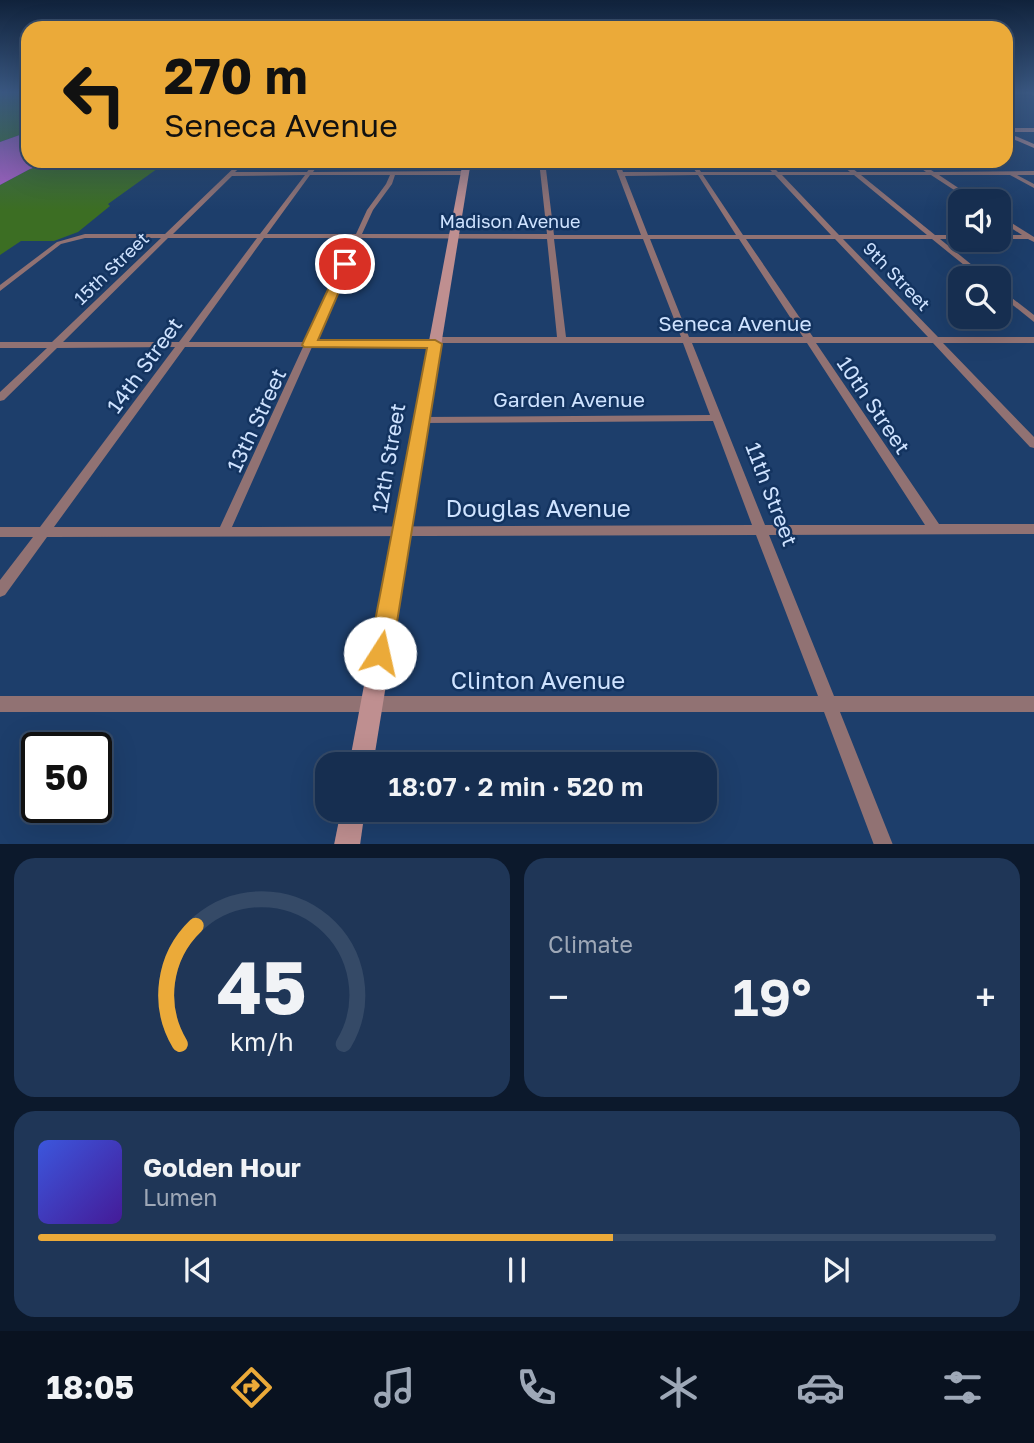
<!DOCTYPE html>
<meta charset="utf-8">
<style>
body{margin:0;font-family:"Golos Text",sans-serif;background:#1f3657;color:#f1f3f6;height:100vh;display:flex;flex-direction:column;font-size:26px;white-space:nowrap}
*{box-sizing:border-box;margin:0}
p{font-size:23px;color:#9ea8b7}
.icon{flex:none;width:38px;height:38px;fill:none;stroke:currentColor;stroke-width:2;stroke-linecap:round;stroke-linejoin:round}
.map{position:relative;height:844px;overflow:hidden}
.details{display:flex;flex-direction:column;gap:14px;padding:14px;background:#0c192c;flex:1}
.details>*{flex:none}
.banner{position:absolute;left:21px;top:21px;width:992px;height:147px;border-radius:21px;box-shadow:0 7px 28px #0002,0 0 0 2px #354a67;background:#ebaa39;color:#111;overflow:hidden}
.fabs{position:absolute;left:948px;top:189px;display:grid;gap:14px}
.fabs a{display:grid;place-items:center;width:63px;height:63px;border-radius:14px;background:#162e50;box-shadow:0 7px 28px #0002,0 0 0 2px #354a67;font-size:35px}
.speed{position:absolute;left:21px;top:732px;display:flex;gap:14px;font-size:35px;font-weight:700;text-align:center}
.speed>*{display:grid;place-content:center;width:91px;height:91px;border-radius:50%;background:#162e50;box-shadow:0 7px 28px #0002,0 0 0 2px #354a67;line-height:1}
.speed .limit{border:4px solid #111;border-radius:10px;background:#fff;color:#111}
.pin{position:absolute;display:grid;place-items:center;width:60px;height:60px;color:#fff;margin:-30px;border:4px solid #fff;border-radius:50%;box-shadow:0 2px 7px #0007}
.me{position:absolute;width:77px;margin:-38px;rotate:10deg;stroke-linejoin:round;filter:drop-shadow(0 0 5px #0008)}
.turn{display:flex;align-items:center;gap:24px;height:147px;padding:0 28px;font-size:32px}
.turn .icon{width:91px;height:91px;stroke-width:2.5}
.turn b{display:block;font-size:49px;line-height:60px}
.big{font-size:52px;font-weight:600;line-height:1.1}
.details .card{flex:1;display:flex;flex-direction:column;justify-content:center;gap:10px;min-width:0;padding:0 24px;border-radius:21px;background:#1f3657}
.details .dial{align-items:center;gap:0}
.dial svg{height:182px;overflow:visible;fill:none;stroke:#354a67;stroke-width:7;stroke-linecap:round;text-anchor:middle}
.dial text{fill:#f1f3f6;stroke:none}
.song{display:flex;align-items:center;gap:21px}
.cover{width:84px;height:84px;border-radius:10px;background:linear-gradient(135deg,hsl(230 70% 55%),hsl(260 70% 35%))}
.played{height:7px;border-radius:4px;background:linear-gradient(90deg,#ebaa39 60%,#354a67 60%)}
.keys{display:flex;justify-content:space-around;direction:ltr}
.heat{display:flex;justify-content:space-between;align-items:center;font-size:38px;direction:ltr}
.details .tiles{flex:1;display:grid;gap:14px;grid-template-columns:1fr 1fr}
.card:last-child{grid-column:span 2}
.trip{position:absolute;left:315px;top:752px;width:402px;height:70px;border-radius:21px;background:#162e50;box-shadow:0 7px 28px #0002,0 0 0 2px #354a67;font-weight:600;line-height:70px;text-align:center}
.menu{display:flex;height:112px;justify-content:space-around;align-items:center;background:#091220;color:#9ea8b7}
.menu .icon{width:49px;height:49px}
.menu .selected{color:#ebaa39}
.menu b{font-size:32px;color:#f1f3f6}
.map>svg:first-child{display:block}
.green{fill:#3c6e23}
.water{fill:#ab60c5}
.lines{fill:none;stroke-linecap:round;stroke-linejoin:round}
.stream{stroke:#ab60c5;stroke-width:2}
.street{fill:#917273;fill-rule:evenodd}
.secondary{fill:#bf8f90;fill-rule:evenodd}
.route{fill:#ebaa39;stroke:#996e25;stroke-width:2}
.labels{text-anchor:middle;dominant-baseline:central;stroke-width:5;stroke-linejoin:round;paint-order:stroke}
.far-street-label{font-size:18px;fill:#cfe3ff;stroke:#13335f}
.street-label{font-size:21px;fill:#cfe3ff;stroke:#13335f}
.near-street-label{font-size:24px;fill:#cfe3ff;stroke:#13335f}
</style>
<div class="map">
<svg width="1034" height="845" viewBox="0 0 1034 845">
<rect width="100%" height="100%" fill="#1d3e6b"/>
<g class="green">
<polygon points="0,92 28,92 28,132 0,142"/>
<polygon points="54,161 168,161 108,204 110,206 78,232 54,241 21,241 0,255 0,185 30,169"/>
</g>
<polygon class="water" points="28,132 28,161 54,161 30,169 0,185 0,142"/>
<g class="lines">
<polyline class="stream" points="1028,92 1034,92"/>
<g class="street">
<polygon points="1032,93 1034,93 1034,96 1032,95"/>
<path d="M241,161H247L235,172H307L315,161H321L313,172L465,171L468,173L465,175H395L392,184L373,210L362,234H547L539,161H545L554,235H641L613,161H619L623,172H696L688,161H694L701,172H772L762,161H768L778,172H850L837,161H843L857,172H926L911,161H918L934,172L1034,171V175H1017L1034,184V188L1010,175H939L978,201H971L931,175H861L935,235H961V239H940L988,278H980L932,239H843L938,337H1034V343H943L1034,437V448L1030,447L933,343H816L939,524H1034V534L769,535L834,696H1034V712H840L893,845H874L824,712H0V696H818L756,535L47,537L5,595L0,597V580L33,537H0V527H40L175,347L57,348L4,400L0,401V392L47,348H0V342H52L161,238H85L61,244L0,291V285L57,242L85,234H165ZM305,175L260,234H173L232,176ZM310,175H390L386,184L367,210L356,234H267ZM698,175L736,235H648L625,176ZM703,175H775L831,235H743ZM782,175H854L927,235H839ZM168,238H257L179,342H63ZM264,238H354L306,342H189ZM361,238L547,239L557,337H436L433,338L432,341L315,342ZM554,239H643L681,337H566ZM650,239H739L803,337H689ZM746,239H835L928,337H813ZM439,343H683L710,415L422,417L417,420L422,423L713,421L752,525L232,527L312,347H435L438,346ZM692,343H807L925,525H765ZM185,347H303L220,527H54Z"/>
<polygon points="999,215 1034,237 1034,242 1028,239 999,239 999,235 1022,235 999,220"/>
<polygon points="999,288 1034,315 1034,322 999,294"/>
</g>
<g class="secondary">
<rect x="1006" y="128" width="28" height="4"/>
<polygon points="1006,132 1034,144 1034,148 1006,136"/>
<polygon points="463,161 471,161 373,765 349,765"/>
<polygon points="341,810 365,810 360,845 334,845"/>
</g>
</g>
<linearGradient id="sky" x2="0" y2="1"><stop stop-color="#10223b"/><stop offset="0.44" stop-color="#3a5882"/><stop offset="1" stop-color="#3a5882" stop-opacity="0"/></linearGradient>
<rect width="1034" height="210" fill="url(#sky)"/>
<polygon class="route" points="345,261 351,264 318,340 435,340 442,344 392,653 389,661 380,664 372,661 369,653 427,348 304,347 302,345 340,264"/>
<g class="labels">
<g class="far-street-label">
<text x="510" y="221">Madison Avenue</text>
<text transform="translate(111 268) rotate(-44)">15th Street</text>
<text transform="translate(897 276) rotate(46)">9th Street</text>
</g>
<g class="street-label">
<text x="735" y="323">Seneca Avenue</text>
<text transform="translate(144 365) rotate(-54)">14th Street</text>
<text x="569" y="399">Garden Avenue</text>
<text transform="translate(874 405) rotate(56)">10th Street</text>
<text transform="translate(256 420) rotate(-65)">13th Street</text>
<text transform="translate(388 458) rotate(-80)">12th Street</text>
<text transform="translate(772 494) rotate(69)">11th Street</text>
</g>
<g class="near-street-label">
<text x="538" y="507">Douglas Avenue</text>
<text x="538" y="679">Clinton Avenue</text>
</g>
</g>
</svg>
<div class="fabs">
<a><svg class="icon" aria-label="sound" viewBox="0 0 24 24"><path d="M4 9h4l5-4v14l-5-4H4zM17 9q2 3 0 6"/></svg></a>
<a><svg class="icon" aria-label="search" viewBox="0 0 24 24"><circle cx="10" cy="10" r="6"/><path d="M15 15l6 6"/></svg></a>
</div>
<div class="speed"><div class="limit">50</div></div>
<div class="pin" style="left:345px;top:264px;background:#d93025"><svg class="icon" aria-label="arrive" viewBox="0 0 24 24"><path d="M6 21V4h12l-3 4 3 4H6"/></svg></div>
<svg class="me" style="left:380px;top:653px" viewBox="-20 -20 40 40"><circle r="19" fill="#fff"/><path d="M0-13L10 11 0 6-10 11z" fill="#ebaa39"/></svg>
<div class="trip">18:07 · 2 min · 520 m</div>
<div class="banner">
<div class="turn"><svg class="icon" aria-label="left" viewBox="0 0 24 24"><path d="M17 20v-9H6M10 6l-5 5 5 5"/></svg><div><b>270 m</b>Seneca Avenue</div></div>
</div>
</div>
<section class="details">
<div class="tiles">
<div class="card dial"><svg viewBox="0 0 100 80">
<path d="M14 69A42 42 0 1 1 86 69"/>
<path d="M14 69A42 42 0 0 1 21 17" stroke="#ebaa39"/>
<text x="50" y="56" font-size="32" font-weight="700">45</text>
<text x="50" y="72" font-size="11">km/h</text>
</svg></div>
<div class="card"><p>Climate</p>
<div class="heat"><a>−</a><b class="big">19°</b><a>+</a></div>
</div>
<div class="card">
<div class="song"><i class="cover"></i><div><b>Golden Hour</b><p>Lumen</p></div></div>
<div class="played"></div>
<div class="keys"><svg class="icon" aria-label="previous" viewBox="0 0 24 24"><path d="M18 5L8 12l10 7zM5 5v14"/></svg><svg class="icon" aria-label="pause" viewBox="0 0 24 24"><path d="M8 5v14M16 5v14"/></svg><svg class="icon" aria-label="next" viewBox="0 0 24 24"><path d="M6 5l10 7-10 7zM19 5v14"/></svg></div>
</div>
</div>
</section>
<nav class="menu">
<b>18:05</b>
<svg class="icon selected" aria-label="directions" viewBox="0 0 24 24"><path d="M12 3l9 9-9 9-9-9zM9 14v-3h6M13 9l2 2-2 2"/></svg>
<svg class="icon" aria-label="music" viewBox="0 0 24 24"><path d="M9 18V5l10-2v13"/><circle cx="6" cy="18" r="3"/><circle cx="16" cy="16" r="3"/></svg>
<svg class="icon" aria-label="phone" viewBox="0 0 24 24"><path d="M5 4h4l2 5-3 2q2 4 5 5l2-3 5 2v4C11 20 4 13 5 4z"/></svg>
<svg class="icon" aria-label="climate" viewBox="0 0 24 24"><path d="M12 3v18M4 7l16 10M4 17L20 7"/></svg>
<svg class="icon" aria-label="car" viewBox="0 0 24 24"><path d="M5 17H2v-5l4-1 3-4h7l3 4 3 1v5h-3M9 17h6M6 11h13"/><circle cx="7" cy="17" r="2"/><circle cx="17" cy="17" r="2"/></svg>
<svg class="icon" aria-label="filters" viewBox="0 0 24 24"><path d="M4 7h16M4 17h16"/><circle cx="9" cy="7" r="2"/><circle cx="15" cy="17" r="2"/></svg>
</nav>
